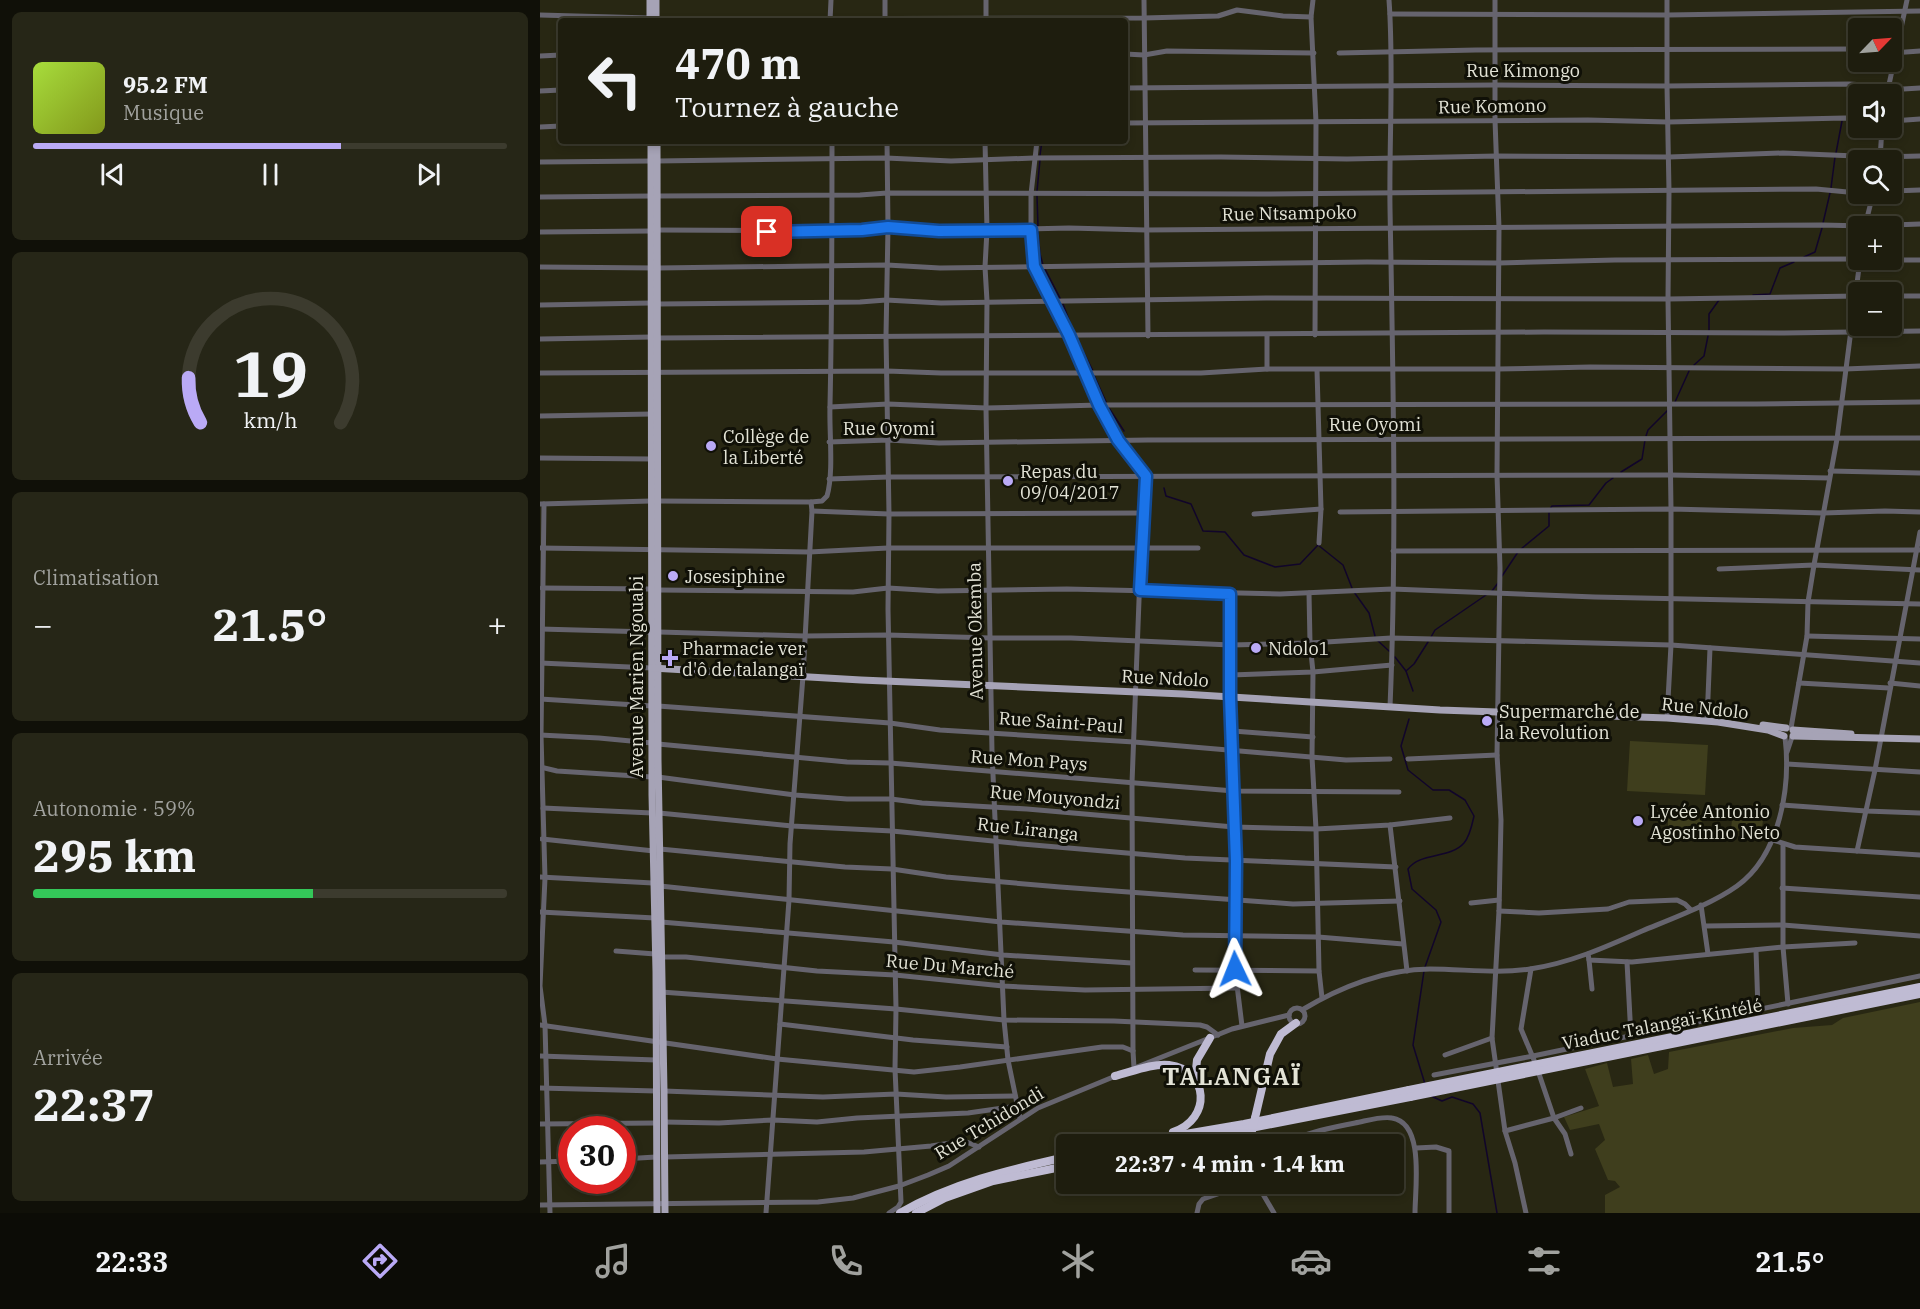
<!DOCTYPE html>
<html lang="fr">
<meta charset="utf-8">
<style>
body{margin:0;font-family:"IBM Plex Serif",serif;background:#262617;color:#f1f3f6;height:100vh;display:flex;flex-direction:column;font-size:22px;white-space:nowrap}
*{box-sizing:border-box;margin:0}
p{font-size:20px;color:#a1a29e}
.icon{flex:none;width:33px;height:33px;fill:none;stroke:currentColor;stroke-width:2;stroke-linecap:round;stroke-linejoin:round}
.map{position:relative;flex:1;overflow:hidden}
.panel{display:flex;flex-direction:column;gap:12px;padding:12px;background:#101008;width:540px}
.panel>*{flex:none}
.top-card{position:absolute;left:18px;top:18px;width:570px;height:126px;border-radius:6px;box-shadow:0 3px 9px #0003,0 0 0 2px #3c3b2e;background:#1e1d0e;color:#f1f3f6;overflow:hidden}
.needle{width:39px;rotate:65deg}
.controls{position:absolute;left:1308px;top:18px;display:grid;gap:12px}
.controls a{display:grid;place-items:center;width:54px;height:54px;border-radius:6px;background:#1e1d0e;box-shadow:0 3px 9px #0003,0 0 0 2px #3c3b2e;font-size:30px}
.speed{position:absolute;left:18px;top:1116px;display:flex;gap:12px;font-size:30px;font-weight:700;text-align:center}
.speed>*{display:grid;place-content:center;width:78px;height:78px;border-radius:50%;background:#1e1d0e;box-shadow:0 3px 9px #0003,0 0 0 2px #3c3b2e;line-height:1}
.speed .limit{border:9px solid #d22;background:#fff;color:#111}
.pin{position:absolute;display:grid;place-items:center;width:51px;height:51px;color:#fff;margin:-26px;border-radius:12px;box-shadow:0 3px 9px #0006}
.me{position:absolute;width:66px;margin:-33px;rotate:358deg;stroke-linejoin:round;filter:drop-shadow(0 0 4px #0008)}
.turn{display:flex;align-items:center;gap:21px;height:126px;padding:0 18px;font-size:27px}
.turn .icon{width:78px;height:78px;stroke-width:2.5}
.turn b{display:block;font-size:42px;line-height:51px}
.big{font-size:45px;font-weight:800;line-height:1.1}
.panel .widget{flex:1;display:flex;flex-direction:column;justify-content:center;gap:9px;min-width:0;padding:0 21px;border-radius:9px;background:#262617}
.panel .dial{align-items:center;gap:0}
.dial svg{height:156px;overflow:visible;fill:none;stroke:#3c3b2e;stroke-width:7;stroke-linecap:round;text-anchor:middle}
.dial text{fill:#f1f3f6;stroke:none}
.song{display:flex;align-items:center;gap:18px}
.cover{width:72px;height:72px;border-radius:9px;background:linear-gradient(135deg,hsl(80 70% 55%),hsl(70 70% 35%))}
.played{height:6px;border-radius:3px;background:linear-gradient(90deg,#baaaf6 65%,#3c3b2e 65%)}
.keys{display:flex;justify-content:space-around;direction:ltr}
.heat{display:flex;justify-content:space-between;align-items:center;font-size:33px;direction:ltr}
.charge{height:9px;border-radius:4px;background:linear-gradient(90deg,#34c759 59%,#3c3b2e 0)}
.trip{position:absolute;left:516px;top:1134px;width:348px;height:60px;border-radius:6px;background:#1e1d0e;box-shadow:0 3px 9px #0003,0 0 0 2px #3c3b2e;font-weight:800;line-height:60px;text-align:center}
.tabs{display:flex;height:96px;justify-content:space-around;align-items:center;background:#0c0c06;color:#a1a29e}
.tabs .icon{width:42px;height:42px}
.tabs .selected{color:#baaaf6}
.tabs b{font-size:27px;color:#f1f3f6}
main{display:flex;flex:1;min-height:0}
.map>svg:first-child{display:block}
.green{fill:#3f3e1d}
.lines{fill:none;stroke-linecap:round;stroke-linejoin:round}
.stream{stroke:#11052a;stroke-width:1.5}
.minor{stroke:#66646e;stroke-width:5}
.major{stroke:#a6a3b6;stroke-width:7}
.highway{stroke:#bfbbd3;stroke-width:8}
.highway-bridge{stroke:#bfbbd3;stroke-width:8}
.route-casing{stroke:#114b97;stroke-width:15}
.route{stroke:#1a73e8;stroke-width:10}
.poi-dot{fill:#baaaf6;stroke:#101007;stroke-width:2}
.labels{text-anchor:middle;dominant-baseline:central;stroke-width:6;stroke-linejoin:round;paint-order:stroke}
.street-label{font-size:18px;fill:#e3e3d6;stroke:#101007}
.poi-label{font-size:18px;fill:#e3e3d6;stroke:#101007;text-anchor:start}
.district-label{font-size:24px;font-weight:bold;letter-spacing:1.5px;fill:#e3e3d6;stroke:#101007}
</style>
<main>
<section class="panel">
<div class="widget">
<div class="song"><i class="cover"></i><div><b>95.2 FM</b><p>Musique</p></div></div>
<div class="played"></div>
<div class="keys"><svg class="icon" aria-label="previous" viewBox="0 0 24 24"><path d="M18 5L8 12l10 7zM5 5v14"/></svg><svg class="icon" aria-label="pause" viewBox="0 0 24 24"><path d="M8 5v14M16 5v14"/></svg><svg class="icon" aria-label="next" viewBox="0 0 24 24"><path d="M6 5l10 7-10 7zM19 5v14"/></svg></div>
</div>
<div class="widget dial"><svg viewBox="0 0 100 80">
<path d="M14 69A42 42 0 1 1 86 69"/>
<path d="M14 69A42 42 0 0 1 8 46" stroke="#baaaf6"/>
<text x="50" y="56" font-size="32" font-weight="700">19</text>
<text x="50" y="72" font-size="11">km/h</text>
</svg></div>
<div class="widget"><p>Climatisation</p>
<div class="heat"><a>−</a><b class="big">21.5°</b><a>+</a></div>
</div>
<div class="widget"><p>Autonomie · 59%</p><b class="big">295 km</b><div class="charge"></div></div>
<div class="widget"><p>Arrivée</p><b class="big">22:37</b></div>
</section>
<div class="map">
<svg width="1380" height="1213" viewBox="0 0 1380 1213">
<rect width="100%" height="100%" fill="#282713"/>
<g class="green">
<polygon points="1090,741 1168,745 1165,795 1087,791"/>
<polygon points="1193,809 1224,814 1221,834 1191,830"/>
<polygon points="1128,817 1162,818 1161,837 1128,836"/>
<polygon points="1380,1002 1380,1213 1065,1213 1065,1195 1080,1187 1075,1181 1068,1180 1055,1149 1065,1140 1059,1124 1030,1130 1024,1117 1059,1106 1045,1069 1067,1063 1073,1087 1093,1084 1091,1059 1108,1055 1114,1074 1128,1069 1129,1052 1253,1028 1292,1025 1303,1018"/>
</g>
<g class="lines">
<g class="stream">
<polyline points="1296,153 1302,121"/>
<polyline points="500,155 502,141"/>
<polyline points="1291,188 1295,157"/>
<polyline points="497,191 500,160"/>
<polyline points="497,196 498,227"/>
<polyline points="1283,223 1290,193"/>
<polyline points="498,232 500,254 503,265"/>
<polyline points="1264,257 1275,252 1282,228"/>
<polyline points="505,269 521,300"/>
<polyline points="1213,295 1230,294 1240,268 1254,262"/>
<polyline points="523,304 534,333"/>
<polyline points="1169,331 1169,314 1179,300"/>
<polyline points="536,337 553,371"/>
<polyline points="1154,365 1164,356 1168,336"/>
<polyline points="554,375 567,404"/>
<polyline points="1135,402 1149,371"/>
<polyline points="569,408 584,431"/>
<polyline points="1106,436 1108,430 1128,410"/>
<polyline points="1081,472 1102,459 1105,440"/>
<polyline points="624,488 626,496 651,504 663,531 685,532 704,555 735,567 760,564 778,545 803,565 812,588"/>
<polyline points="1010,509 1012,506 1049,505 1066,483 1073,478"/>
<polyline points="981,549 1009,526 1009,513"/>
<polyline points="962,576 978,552"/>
<polyline points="952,591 958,583"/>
<polyline points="814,592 829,613 835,636"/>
<polyline points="891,637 895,630 946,595"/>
<polyline points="837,640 849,651"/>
<polyline points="855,657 866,671 873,691"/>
<polyline points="866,671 874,664 888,642"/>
<path d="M869,719L861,746L868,770L893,790H909L925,800L934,816C932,825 930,836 924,843C910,859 880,852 868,869L872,889L896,910L901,922L885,967"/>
<polyline points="884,971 873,1045 885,1084"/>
<polyline points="891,1096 902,1101 912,1097 933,1104 940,1113 957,1213"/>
</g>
<g class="minor">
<polyline points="345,0 345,19"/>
<polyline points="446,0 446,19"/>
<polyline points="604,0 608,336"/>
<polyline points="773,0 771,17 776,122 775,335"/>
<path d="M849,0C854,69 849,139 850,208C853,375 857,541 850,707"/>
<polyline points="955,0 955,120 959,228 957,475 960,568 957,755 961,820 959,911 952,1038 965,1131 975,1163 986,1213"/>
<polyline points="850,14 1127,15 1380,11"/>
<polyline points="0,15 110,18"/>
<polyline points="116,19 604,18 678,16 697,10 743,16 771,17"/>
<polyline points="290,21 291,0"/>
<polyline points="799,53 936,50 1318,49"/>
<polyline points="1352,53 1380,51"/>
<polyline points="585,54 604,55 627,51 774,53"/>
<polyline points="0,56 21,55"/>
<polyline points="585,88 956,85 1127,86 1309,84 1340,86 1347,90 1380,88"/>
<polyline points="0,91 21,90"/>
<polyline points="1347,94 1367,0"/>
<polyline points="1352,121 1380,119"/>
<polyline points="585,123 1048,120 1128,122 1305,118 1318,119"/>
<polyline points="0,127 21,126"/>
<polyline points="347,141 348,227 346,336 349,514 348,609 356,1009 355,1069 361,1202 358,1207 349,1213"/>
<polyline points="445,141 447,230 445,267 447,301 446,408 452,752 464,1020 468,1060 480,1118"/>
<polyline points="497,141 491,194 491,230 494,266 529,335 559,405 578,440 606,476 601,548 592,783 593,1051 594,1068"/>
<polyline points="1340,159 1342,128"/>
<polyline points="117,161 346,158 411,161 494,158 681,157 807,159 957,156 1129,157 1243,153 1340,157 1380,156"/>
<polyline points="0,162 111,161"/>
<polyline points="1352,191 1380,190"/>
<polyline points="117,196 320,195 347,193 720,194 1276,189 1318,193"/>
<polyline points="0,197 111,196"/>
<polyline points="1325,226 1333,194"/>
<polyline points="118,230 293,231 348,227 399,231 529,228 606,230 1282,225 1325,226 1380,224"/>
<polyline points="0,232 111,231"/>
<polyline points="1331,260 1380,260"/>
<polyline points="0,267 118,268 347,265 400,268 827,262 959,263 1075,260 1318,259"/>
<polyline points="1352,296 1380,296"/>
<polyline points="118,304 320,302 346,300 401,303 726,298 1128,299 1318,296"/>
<polyline points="0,305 111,303"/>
<polyline points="118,338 1004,332 1244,333 1380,331"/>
<polyline points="0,339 112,337"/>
<polyline points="727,369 727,335"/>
<polyline points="777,370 781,509 779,543"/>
<polyline points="0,373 347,371 401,373 661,373 727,369 958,369 1050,367 1305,369 1380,366"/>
<polyline points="290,407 348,404 446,408 559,405 1217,404 1380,402"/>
<polyline points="0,416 112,414"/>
<polyline points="289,442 349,440 399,443 608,440 1380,438"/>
<polyline points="0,458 112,459"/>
<polyline points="1290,471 1380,473"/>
<polyline points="289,479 348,477 1130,475 1289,478"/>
<path d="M118,501L271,502L282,501L287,496C294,472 289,432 290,405C292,317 292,229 292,141"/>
<polyline points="0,504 111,501"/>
<polyline points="4,504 1,735 5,878 0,986 5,1025 10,1213"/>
<polyline points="272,511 349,514 603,513"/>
<polyline points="800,512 1131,509 1283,513 1345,511 1380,512"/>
<polyline points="714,514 781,509"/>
<polyline points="0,548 269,552 348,548 658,548"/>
<polyline points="853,551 1380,550"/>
<polyline points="1179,569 1274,565 1380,570"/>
<polyline points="2,588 111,589"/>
<polyline points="118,590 313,592 348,588 398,591 527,589 740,594 852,589 1055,597 1380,604"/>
<polyline points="769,593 770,643 773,672 772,757 776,829 779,971 782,998"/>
<polyline points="690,594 690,697 696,861 695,969 702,1026"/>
<polyline points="0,629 111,632"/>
<polyline points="119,632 265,636 348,635 451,638 531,638 691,645 770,643 851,638 1131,645 1380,663"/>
<polyline points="1267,636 1380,639"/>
<polyline points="0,663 112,668"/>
<polyline points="691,675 773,672 852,665"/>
<polyline points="1259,683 1349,688"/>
<polyline points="1350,683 1380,686"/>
<polyline points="0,699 112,706"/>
<polyline points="118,706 350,723 400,730 594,742 806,760 850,759"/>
<polyline points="1127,718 1131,645 1131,509 1128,299 1129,191 1127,86 1127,0"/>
<polyline points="1167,721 1170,648"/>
<polyline points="1251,728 1267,636 1268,602 1274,565 1297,439 1320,260"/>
<polyline points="693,731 773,737"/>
<polyline points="0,735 59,738 112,743"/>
<polyline points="118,744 307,762 350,763 694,791 859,792"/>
<polyline points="1247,752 1252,737"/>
<polyline points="868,759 957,755"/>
<polyline points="1247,764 1380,772"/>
<polyline points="0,767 17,771 112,777"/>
<polyline points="118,777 255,795 307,799 351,799 382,803 487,809 694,827 776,829 850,825 910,818"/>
<polyline points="1242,805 1326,811 1380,813"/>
<polyline points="3,808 112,813"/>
<polyline points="119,813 252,826 352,831 482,844 645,858 856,867"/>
<polyline points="850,825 867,971"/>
<polyline points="2,839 114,851"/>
<polyline points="1233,840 1255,847 1380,855"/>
<polyline points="1243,844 1243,947 1248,1004"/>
<polyline points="120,849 305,867 352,869 406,877 520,887 753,904 860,901"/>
<polyline points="1317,851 1335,770 1380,532"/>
<polyline points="0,877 113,883"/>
<polyline points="120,886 461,922 643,935 778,937 863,944"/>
<polyline points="1242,888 1380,897"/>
<polyline points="931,903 959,900"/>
<polyline points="1161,905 1168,954"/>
<polyline points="959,911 999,913 1068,909 1089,902 1137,900 1145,904 1151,910"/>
<polyline points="0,912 115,918"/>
<polyline points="121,922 354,942 463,955 592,963"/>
<polyline points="1165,926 1243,925 1380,936"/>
<polyline points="1216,950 1218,1010"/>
<polyline points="76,951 115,954"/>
<polyline points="1048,954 1049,960 1092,962 1243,947 1315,943"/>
<polyline points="121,957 146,957 277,971 355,975 463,986 545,990 697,988"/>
<polyline points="1049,960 1052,989"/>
<polyline points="1087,962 1091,1037"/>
<polyline points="991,969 981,1029 994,1060"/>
<polyline points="655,970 779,971"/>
<polyline points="121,992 356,1009 464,1020 574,1021 660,1025 667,1027 678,1035"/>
<circle cx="757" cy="1016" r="8"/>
<path d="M762,1010C800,987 846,969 890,969C924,969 957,974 990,969C1030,963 1066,947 1102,931C1131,919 1172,904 1197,886C1240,855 1251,787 1245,737"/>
<polyline points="240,1024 373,1040 467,1047"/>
<polyline points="0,1025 237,1059 374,1072 420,1067 562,1047 583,1047 593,1051"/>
<polyline points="905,1055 952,1038"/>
<polyline points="0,1056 116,1060"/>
<polyline points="597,1067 692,1029 749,1015"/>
<polyline points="997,1068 1014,1118 1025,1134 1031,1154"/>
<polyline points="894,1075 993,1056 1380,976"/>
<polyline points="0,1088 116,1091"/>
<polyline points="124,1091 283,1097 356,1094 406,1097 475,1096"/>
<polyline points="124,1122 179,1123 233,1120 277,1122 317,1118 428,1113 477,1106"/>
<polyline points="0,1124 116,1123"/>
<polyline points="965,1131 1014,1118 1041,1108"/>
<path d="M744,1144C766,1132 791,1128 815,1123C826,1121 841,1116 852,1118C885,1123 875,1188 875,1213"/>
<polyline points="876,1148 896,1147 909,1151 909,1213"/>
<polyline points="125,1157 324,1152 391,1146 424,1141 439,1147"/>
<polyline points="82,1159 116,1157"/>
<polyline points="0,1162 32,1161"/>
<polyline points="717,1184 734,1213"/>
<polyline points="0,1205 278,1202 313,1198 359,1186 388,1175 409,1166 498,1108 578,1075"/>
<polyline points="226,1213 249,900 250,844 263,676 272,511 271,502"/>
<polyline points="657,1213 659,1204 663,1199 707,1184"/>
</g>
<g class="major">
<polyline points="110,0 110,21"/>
<polyline points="116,21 116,0"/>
<polyline points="111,141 112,795 116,972 117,1213"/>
<polyline points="117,141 118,760 124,1091 125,1213"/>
<polyline points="112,668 321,680 643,694 900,710 1127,718 1178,722 1228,730 1244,736"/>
<polyline points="1223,725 1246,728"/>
<polyline points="1253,730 1311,734"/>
<polyline points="1253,736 1380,739"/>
</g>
<g class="highway">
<path d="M575,1076C591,1072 613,1063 629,1065C669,1070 672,1119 633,1132"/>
<polyline points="655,1079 657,1060 670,1038"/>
<polyline points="715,1118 730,1054 741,1034 756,1023"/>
<polyline points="587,1144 704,1124 869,1090"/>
<polyline points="629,1144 870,1097"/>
<polyline points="708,1144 711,1135"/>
<path d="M360,1213C412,1183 468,1170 526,1157"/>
<polyline points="376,1213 405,1198 453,1181 526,1166"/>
</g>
<g class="highway-bridge">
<polyline points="869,1090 1380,987"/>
<polyline points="870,1097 1380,994"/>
<polyline points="711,1135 715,1118"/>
</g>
</g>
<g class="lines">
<defs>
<polyline id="route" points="227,232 322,230 348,227 399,231 491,230 494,266 529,335 559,405 578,440 606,476 600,590 690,594 690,697 696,861 695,969"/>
</defs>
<use href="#route" class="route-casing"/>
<use href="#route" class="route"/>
</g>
<g class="poi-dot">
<circle cx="171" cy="446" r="6"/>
<circle cx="468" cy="481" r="6"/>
<circle cx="133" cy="576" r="6"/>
<circle cx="716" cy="648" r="6"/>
<path d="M127 649h6v6h6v6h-6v6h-6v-6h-6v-6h6z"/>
<circle cx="947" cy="721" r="6"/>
<circle cx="1098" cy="821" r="6"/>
</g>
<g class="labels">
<g class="street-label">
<text x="983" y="70">Rue Kimongo</text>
<text transform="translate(952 106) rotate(-1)">Rue Komono</text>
<text transform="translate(749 213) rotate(-1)">Rue Ntsampoko</text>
<text x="835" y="424">Rue Oyomi</text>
<text x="349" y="428">Rue Oyomi</text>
<text transform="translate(435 631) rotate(-91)">Avenue Okemba</text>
<text transform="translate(96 677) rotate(-90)">Avenue Marien Ngouabi</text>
<text transform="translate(625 678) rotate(3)">Rue Ndolo</text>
<text transform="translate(1165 708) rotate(6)">Rue Ndolo</text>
<text transform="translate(521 722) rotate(4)">Rue Saint-Paul</text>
<text transform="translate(489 760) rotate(4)">Rue Mon Pays</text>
<text transform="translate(515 797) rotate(5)">Rue Mouyondzi</text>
<text transform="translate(488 829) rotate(6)">Rue Liranga</text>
<text transform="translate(410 966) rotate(5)">Rue Du Marché</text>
<text transform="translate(1122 1024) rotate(-11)">Viaduc Talangaï-Kintélé</text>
<text transform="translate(449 1123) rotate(-31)">Rue Tchidondi</text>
</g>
<g class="poi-label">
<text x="183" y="436">Collège de<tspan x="183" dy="21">la Liberté</tspan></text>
<text x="480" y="471">Repas du<tspan x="480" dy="21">09/04/2017</tspan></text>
<text x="145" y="576">Josesiphine</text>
<text x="142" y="648">Pharmacie ver<tspan x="142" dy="21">d'ô de talangaï</tspan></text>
<text x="728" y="648">Ndolo1</text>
<text x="959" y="711">Supermarché de<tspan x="959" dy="21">la Revolution</tspan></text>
<text x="1110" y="811">Lycée Antonio<tspan x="1110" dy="21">Agostinho Neto</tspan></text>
</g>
<g class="district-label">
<text x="692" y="1076">TALANGAÏ</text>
</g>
</g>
</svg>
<div class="controls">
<a><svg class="needle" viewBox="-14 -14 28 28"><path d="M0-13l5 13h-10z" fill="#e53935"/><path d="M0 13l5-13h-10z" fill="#a1a29e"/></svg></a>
<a><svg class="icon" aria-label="sound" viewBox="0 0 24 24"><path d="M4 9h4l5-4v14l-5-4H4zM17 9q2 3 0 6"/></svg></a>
<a><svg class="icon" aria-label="search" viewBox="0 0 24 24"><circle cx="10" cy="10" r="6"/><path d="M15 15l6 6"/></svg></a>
<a>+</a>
<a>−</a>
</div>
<div class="speed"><div class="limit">30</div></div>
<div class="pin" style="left:227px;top:232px;background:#d93025"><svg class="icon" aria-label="arrive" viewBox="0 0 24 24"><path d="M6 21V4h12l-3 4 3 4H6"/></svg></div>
<svg class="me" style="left:695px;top:969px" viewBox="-20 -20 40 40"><path d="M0-17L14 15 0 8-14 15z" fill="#1a73e8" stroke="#fff" stroke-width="4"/></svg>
<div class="trip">22:37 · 4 min · 1.4 km</div>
<div class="top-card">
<div class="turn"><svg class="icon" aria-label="left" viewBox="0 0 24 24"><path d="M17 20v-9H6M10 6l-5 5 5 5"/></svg><div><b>470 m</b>Tournez à gauche</div></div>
</div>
</div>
</main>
<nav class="tabs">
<b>22:33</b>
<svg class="icon selected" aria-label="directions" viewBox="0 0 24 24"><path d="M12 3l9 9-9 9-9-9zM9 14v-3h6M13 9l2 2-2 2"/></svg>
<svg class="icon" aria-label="music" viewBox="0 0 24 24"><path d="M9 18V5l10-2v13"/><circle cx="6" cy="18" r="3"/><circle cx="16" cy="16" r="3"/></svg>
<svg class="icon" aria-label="phone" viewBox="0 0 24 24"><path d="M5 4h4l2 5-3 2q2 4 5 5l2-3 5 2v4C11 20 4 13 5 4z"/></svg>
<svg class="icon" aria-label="climate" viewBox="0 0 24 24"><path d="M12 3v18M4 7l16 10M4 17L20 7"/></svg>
<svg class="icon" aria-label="car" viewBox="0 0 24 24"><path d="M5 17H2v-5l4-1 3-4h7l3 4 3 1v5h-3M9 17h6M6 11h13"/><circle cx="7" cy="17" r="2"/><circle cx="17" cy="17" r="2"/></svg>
<svg class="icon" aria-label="filters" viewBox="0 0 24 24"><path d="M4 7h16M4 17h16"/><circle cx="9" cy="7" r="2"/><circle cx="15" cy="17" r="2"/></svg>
<b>21.5°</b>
</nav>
